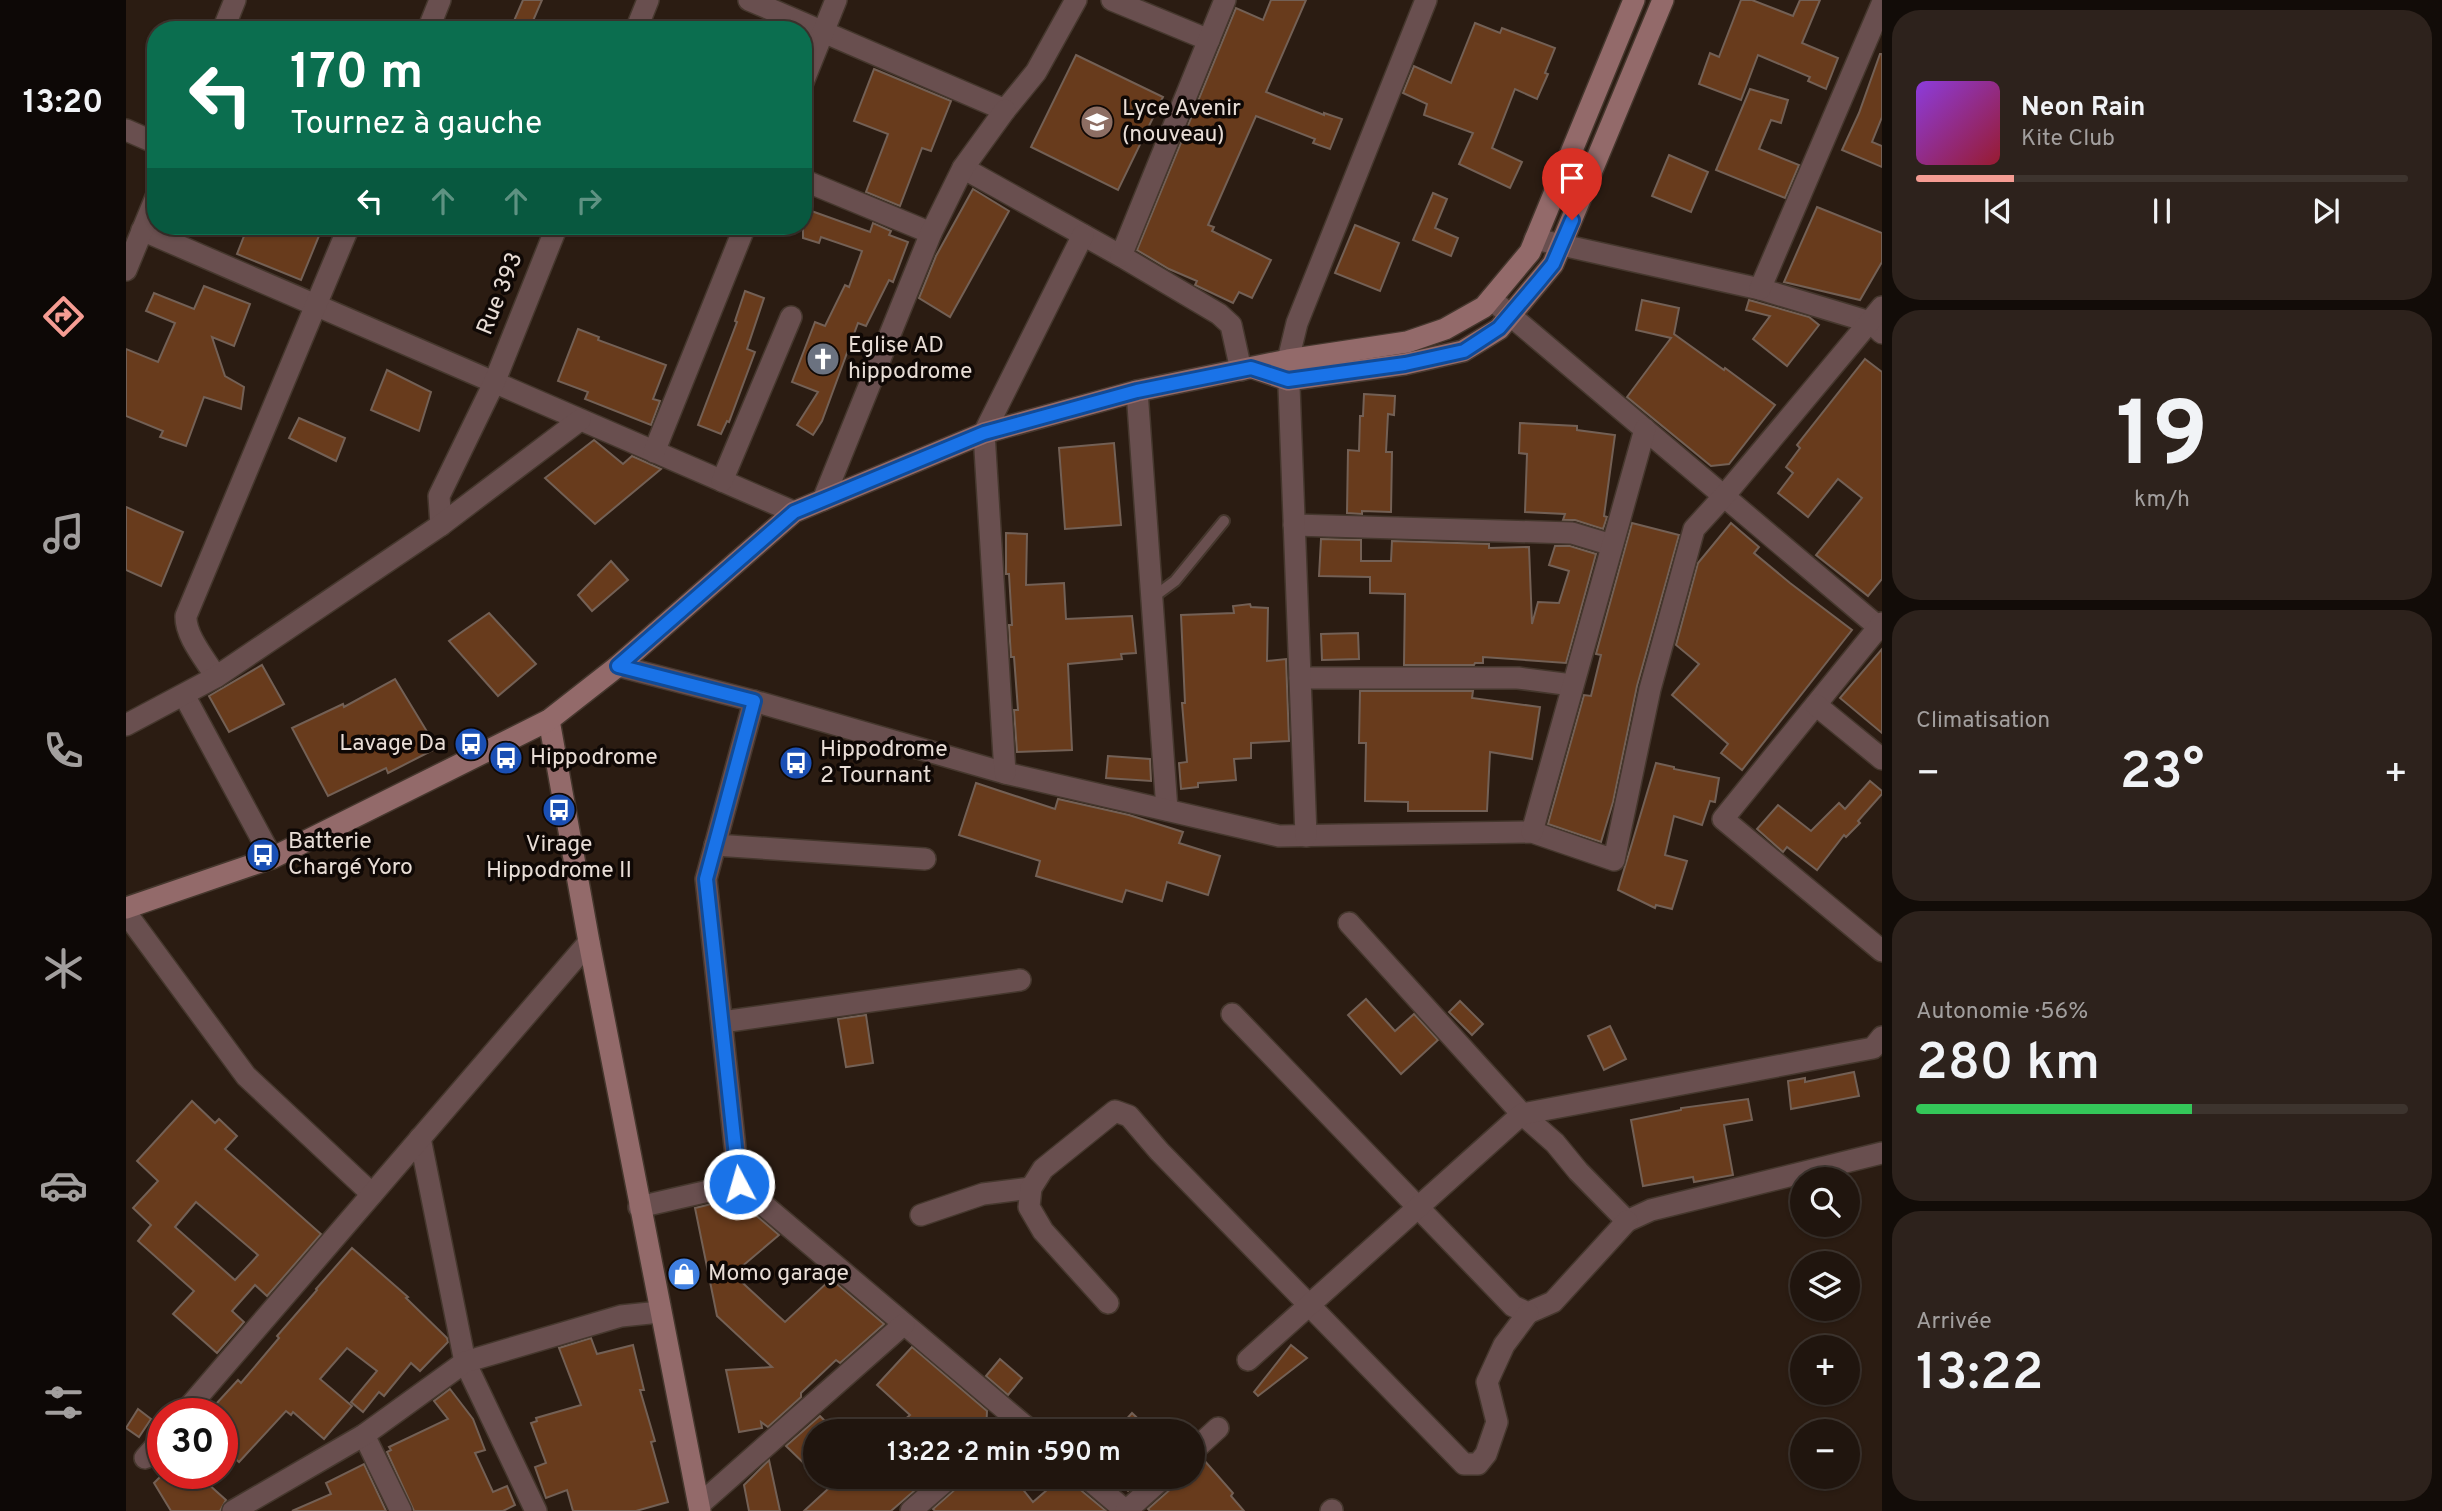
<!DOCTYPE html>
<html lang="fr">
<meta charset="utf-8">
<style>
body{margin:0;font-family:Overpass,sans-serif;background:#2d221c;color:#f1f3f6;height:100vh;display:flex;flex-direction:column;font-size:26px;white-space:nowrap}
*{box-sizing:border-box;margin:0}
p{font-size:23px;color:#a29f9e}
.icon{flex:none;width:38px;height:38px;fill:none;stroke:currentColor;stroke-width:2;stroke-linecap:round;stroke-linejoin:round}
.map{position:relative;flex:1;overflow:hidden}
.panel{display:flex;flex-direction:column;gap:10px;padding:10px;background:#120c08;width:560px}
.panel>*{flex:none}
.guide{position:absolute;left:21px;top:21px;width:665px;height:214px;border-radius:28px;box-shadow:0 2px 5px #0004,0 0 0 2px #3d342e;background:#0b6e4f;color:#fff;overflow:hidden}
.controls{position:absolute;left:1664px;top:1167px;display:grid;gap:14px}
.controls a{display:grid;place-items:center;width:70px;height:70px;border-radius:50%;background:#20150e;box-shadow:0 2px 5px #0004,0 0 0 2px #3d342e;font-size:35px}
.speed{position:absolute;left:21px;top:1398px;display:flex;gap:14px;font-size:35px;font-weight:700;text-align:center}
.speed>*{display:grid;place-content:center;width:91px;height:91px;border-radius:50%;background:#20150e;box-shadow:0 2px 5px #0004,0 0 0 2px #3d342e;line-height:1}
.speed .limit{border:10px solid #d22;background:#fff;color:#111}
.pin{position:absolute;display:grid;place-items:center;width:60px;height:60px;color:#fff;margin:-72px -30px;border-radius:50% 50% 50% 0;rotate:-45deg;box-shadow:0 0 7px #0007}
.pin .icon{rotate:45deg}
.me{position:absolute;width:77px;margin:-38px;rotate:354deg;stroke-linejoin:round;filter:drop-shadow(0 0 5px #0008)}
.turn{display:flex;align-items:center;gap:24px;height:147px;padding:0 28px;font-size:32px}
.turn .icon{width:91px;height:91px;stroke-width:2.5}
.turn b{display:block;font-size:49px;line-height:60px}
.lanes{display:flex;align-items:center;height:66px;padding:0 28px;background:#0003;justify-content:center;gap:35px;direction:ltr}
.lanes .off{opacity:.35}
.big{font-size:52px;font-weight:600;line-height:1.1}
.panel .card{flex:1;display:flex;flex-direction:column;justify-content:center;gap:10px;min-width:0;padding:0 24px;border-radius:28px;background:#2d221c}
.panel .dial{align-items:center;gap:0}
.dial b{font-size:91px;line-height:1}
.song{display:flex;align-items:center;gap:21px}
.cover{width:84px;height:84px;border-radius:10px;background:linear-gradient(135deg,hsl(270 70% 55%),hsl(350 70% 35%))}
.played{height:7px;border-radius:4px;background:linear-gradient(90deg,#f59c93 20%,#3d342e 20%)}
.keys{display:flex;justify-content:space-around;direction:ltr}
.heat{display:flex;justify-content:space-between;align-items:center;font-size:38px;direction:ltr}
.charge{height:10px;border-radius:5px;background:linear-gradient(90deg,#34c759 56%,#3d342e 0)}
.trip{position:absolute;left:677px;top:1419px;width:402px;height:70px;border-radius:35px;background:#20150e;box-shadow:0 2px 5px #0004,0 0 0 2px #3d342e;font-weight:600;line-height:70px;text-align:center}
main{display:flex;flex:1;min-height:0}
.tabs{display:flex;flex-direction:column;width:126px;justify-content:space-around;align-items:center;background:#0d0806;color:#a29f9e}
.tabs .icon{width:49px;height:49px}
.tabs .current{color:#f59c93}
.tabs b{font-size:32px;color:#f1f3f6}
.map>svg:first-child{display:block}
.building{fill:#683b1c;stroke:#736055;stroke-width:2;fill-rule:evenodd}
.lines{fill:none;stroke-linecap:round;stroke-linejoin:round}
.lane-casing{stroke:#45372d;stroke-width:14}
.street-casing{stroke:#45372d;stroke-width:24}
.secondary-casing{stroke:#45372d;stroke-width:24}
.lane{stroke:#694f4f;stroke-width:10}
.street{stroke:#694f4f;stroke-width:21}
.secondary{stroke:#936a6a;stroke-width:21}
.route-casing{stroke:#114b97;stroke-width:18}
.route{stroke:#1a73e8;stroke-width:12}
.labels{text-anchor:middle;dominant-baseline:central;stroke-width:7;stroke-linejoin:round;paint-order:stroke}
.poi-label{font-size:23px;fill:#e8ddd6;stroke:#0f0805;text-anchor:start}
.street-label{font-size:23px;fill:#e8ddd6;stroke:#0f0805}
</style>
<main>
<nav class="tabs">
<b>13:20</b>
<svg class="icon current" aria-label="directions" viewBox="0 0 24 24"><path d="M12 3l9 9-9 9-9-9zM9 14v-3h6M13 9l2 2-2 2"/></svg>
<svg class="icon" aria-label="music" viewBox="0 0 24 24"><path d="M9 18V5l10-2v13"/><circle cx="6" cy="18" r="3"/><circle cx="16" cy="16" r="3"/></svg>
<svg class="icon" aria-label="phone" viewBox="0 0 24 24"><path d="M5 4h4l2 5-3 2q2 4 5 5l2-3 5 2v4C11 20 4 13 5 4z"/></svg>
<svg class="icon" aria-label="climate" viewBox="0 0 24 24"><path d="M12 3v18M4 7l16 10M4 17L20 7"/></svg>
<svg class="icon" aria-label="car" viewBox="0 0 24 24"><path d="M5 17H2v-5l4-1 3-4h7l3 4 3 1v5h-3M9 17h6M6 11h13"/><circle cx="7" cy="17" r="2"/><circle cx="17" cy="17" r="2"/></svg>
<svg class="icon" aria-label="filters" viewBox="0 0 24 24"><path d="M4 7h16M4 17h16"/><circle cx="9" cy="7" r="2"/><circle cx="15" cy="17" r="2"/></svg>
</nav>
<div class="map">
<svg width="1756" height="1511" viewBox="0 0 1756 1511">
<rect width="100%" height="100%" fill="#2b1c12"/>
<g class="building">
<polygon points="397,0 416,0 403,30 384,30"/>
<polygon points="1145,0 1180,0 1140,92 1198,115 1198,113 1216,119 1204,149 1187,143 1189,139 1130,116 1082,225 1088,227 1086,231 1145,260 1126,298 1113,292 1107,303 1069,285 1071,281 1043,269 1011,250 1110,8 1137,20"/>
<polygon points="1615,0 1626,0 1667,16 1674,0 1694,0 1676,43 1712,58 1700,89 1682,81 1684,77 1632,55 1615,100 1573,84 1584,53 1593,57"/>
<polygon points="1349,23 1374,33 1376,28 1429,48 1419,73 1422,74 1411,99 1389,89 1366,148 1396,162 1384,188 1333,164 1347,133 1298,115 1301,104 1277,93 1288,66 1325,83"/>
<polygon points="1754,54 1756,54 1756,117 1746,142 1756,146 1756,167 1716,150 1733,113"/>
<polygon points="950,55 1037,97 992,190 905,147"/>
<polygon points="748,69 825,101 805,151 796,148 774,206 740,192 762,134 728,121"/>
<polygon points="1624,89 1662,100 1655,123 1645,120 1633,149 1673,165 1659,198 1590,170"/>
<polygon points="1543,155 1582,172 1565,212 1526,196"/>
<polygon points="847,189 883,211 824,317 793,298 810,256"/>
<polygon points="1307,193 1321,199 1309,228 1332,238 1325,256 1287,240"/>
<polygon points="1691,207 1756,233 1756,262 1734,300 1658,282"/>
<polygon points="677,208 744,232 747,223 765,231 763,235 782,242 767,282 763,280 740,326 732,323 696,421 687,435 671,425 692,392 666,382 689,322 699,326 719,285 723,287 736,251 695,237 693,243 677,238"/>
<polygon points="1229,225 1273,243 1254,291 1209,273"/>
<polygon points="122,226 197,226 175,280 111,254"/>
<polygon points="78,286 124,304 108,346 86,337 99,376 118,387 115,409 78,397 60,446 34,437 37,431 0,416 0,349 32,362 49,323 20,311 28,293 68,309"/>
<polygon points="619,291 638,298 621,349 629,352 603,422 601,421 595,434 572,425 611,322 609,321"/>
<polygon points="1516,300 1553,308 1548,334 1598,370 1599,368 1649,405 1603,464 1585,466 1501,397 1545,338 1510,330"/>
<polygon points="1623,300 1683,317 1693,325 1661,366 1627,339 1644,316 1620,310"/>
<polygon points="452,329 473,337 472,340 540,365 527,399 534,401 525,425 459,399 462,392 432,381"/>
<polygon points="1739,359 1756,372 1756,579 1742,596 1690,555 1736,498 1712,479 1682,517 1652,493 1667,473 1660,467 1674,448 1671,445"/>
<polygon points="261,370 305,392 293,431 245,410"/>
<polygon points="1238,394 1269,396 1268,415 1262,414 1260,452 1266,452 1265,512 1236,511 1236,514 1221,513 1222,450 1233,451 1234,416 1237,416"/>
<polygon points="173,418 219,438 210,461 163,438"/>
<polygon points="1394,423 1451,426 1451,430 1489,435 1478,516 1481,517 1477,529 1449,520 1437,520 1439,514 1399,512 1401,454 1393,453"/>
<polygon points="468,440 497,464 506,456 535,469 469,524 419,478"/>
<polygon points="988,443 995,525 939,529 933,448"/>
<polygon points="0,507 57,532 35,586 0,570"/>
<polygon points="1506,523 1553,535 1511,686 1487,802 1475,842 1422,824 1458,695 1465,696 1475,655 1470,654"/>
<polygon points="1605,523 1633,547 1628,553 1664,583 1726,630 1616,770 1595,753 1602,744 1546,695 1573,664 1550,645 1572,563"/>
<polygon points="880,533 901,534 900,585 938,583 940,619 1006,616 1010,653 995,654 996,659 942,664 946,750 891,752 888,710 892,710 888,657 885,657 883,625 886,625 883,574 880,574"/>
<polygon points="1195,539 1235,540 1235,561 1265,561 1266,541 1363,544 1363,548 1403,547 1406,624 1412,602 1433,603 1443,571 1423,565 1429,546 1444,546 1470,554 1440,663 1357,657 1357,663 1349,663 1348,665 1278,665 1279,594 1244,593 1244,577 1193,576"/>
<polygon points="485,561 502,580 466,611 452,595"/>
<polygon points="1124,604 1125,607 1142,608 1141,661 1160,659 1163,741 1125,743 1125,758 1108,759 1110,780 1072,783 1072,787 1055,789 1053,763 1061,762 1056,703 1059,703 1055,615 1108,613 1107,606"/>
<polygon points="363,613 410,664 372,696 323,641"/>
<polygon points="1232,633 1233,659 1196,660 1195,634"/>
<polygon points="1756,649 1756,733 1714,698"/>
<polygon points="136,665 158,704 103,732 83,696"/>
<polygon points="269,679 311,748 262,773 260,768 202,796 166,728 217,704 218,707"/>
<polygon points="1234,691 1347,691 1346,698 1414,707 1406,759 1364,752 1361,811 1282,811 1282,802 1239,801 1240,743 1233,743"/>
<polygon points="982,756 1024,759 1025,781 980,778"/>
<polygon points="1530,763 1548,767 1548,769 1593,778 1589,802 1584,801 1576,825 1548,816 1539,855 1561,861 1546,909 1530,905 1529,908 1492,890"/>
<polygon points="1744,781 1756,791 1756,794 1732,821 1734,823 1720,837 1718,835 1691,870 1661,847 1657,852 1631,829 1652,805 1685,831 1713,803 1719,809"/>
<polygon points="850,783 929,809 932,799 1003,815 1057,832 1053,843 1094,856 1082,895 1041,882 1036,901 1000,890 996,902 910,876 914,861 833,835"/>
<polygon points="1240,999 1269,1031 1288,1014 1312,1040 1275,1074 1222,1015"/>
<polygon points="1334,1001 1357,1024 1346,1035 1323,1012"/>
<polygon points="740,1015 747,1063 720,1067 712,1019"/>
<polygon points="1484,1026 1500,1059 1478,1070 1462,1036"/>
<polygon points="1728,1072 1733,1096 1665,1109 1662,1081 1679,1078 1679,1082"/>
<polygon points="1622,1099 1626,1120 1598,1125 1607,1175 1568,1182 1567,1177 1517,1186 1505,1120 1555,1110 1555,1108"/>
<path d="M66,1101L89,1123L93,1119L111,1136L99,1149L195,1234L141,1296L129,1285L106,1311L118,1322L91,1353L47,1314L68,1291L12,1241L25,1225L7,1208L32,1181L11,1161ZM70,1202L132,1255L109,1280L49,1227Z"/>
<polygon points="610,1198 653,1235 607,1274 659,1322 705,1279 758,1324 714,1363 710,1360 675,1393 675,1397 642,1427 635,1422 636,1428 613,1432 600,1370 646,1367 591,1316 569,1208"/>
<polygon points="226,1248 282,1297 280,1298 321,1338 322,1342 294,1371 285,1363 258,1396 253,1392 237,1412 225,1402 251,1371 221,1348 194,1379 226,1406 198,1439 167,1412 165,1415 160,1411 113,1462 97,1448 108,1436 96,1425 96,1409 90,1404 112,1380 115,1383 153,1338 151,1336 191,1290 190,1289"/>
<polygon points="465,1338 471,1354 507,1345 518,1390 514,1390 529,1441 525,1442 542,1502 510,1511 447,1511 441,1490 420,1498 409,1467 420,1463 405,1423 411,1421 410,1418 455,1405 433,1348"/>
<polygon points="1165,1345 1181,1358 1132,1396 1128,1392"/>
<polygon points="786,1347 861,1411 860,1432 764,1432 784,1415 751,1385"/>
<polygon points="874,1359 896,1378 882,1395 860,1376"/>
<polygon points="324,1389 347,1419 359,1450 349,1453 367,1492 381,1486 389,1505 377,1511 288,1511 261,1452 265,1450 263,1447 322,1419 308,1401"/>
<polygon points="12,1409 25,1419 13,1437 0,1428"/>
<polygon points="1006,1413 1026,1432 989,1432"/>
<polygon points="694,1416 710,1432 690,1432 690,1475 660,1446"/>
<polygon points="1077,1459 1107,1493 1105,1496 1118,1511 1024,1511 1022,1509 1047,1487 1051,1477 1068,1477 1068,1463"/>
<polygon points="643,1460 654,1511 623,1511 618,1485"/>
<polygon points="238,1464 260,1511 166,1511 205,1494 200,1483"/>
<polygon points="37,1474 71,1474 100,1500 94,1511 45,1511 28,1483"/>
<polygon points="691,1477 804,1477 765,1511 678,1511 703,1488"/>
<polygon points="837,1477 887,1477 907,1502 936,1477 947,1477 951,1487 980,1511 809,1511 807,1509 833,1486"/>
<polygon points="987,1477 1018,1477 1002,1491"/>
</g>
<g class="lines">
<defs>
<polyline id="lane" points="1026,598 1049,581 1098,521"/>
<g id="street">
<polyline points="623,0 879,110 910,72 950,0"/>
<polyline points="986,0 1083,40"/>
<polyline points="97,30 109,0"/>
<polyline points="302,30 314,0"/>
<polyline points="510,30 522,0"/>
<polyline points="677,82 710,0"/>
<polyline points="0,130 30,143"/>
<polyline points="837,168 995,256 1093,314 1105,325 1115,370"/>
<polyline points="677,180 805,233"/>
<polyline points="16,230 668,512"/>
<polyline points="1409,239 1634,289 1744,322 1756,333"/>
<polyline points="995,256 1099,0"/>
<polyline points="0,270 30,197"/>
<polyline points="1634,289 1756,4"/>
<polyline points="1365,299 1756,630"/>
<polyline points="1011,391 1041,810"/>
<polyline points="528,452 619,226"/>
<polyline points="596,481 665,317"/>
<polyline points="697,500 805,233 837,168 879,110"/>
<polyline points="315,525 313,496 368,383 431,226"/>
<polyline points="1168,525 1446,533 1486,545"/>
<polyline points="1756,623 1597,819 1756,951"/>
<polyline points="492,666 628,701 879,773 1153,836 1406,832 1488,860 1524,689 1568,529 1598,496 1756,307"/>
<path d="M90,677C80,660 59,636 60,616L223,226"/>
<polyline points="1174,678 1392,678 1446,685"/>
<polyline points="58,695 146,858"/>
<polyline points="628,701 580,879 613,1184 906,1432"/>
<polyline points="1690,705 1756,759"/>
<polyline points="0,725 90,677 315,525 454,420"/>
<polyline points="879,773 858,433 957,235"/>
<polyline points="1406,832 1519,429"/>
<polyline points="1180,836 1162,360 1171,323 1300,0"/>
<polyline points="589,845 799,859"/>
<polyline points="0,913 120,1076 246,1194"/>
<polyline points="1223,923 1396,1114 1429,1143 1452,1171 1501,1221 1525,1210 1756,1153"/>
<polyline points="1106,1014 1387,1306 1402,1313 1427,1302 1501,1221"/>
<polyline points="596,1022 894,980"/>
<polyline points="294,1138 339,1362 410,1511"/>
<polyline points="513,1207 613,1184"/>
<polyline points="795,1215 857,1194 905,1188"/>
<polyline points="982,1303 917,1231 903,1207 905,1188 917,1169 989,1111 1003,1116 1033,1151 1338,1464 1352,1464 1360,1454 1371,1422 1361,1382 1378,1345 1402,1313"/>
<polyline points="1122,1360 1396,1114 1747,1048 1756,1037"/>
<polyline points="57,1414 463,942"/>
<polyline points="238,1435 275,1511"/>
<polyline points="1068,1450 1092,1428"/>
<polyline points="19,1458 37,1438"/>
<polyline points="960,1477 1000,1511"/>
<polyline points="573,1505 778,1324"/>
<polyline points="107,1511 238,1435 339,1362 495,1316 534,1312"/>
<polyline points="785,1511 824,1477"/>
<polyline points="1000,1511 1038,1477"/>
<polyline points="1205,1511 1206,1510"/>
</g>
<g id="secondary">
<polyline points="1127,368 1162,380 1279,364 1337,351 1373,329 1427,264 1537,0"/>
<polyline points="423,720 463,942 574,1511"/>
<polyline points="0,908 146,858 423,720 492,666 668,512 858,433 1011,391 1162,360 1281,342 1319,329 1358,307 1404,252 1508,0"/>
</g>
</defs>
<use href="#lane" class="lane-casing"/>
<use href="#street" class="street-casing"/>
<use href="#secondary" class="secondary-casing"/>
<use href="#lane" class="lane"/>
<use href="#street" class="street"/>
<use href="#secondary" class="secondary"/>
</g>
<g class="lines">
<defs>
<polyline id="route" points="613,1184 580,879 628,701 492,666 668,512 858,433 1011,391 1125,368 1162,380 1279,364 1338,351 1373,328 1413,281 1427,264 1446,220"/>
</defs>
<use href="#route" class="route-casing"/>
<use href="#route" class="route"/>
</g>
<defs>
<symbol id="school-disc" viewBox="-11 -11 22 22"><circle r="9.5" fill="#8d6e63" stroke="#0f0805"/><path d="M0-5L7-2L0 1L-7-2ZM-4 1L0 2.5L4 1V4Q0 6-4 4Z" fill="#fff"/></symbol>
<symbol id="church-disc" viewBox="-11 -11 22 22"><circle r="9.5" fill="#6b7280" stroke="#0f0805"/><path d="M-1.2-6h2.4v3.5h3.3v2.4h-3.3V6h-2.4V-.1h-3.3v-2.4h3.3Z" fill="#fff"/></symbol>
<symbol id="bus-disc" viewBox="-11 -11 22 22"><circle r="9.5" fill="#1a4fb4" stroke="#0f0805"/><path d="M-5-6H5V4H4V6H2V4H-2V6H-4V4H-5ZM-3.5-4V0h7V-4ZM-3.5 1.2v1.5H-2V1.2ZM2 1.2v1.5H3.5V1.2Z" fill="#fff"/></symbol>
<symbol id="shop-disc" viewBox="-11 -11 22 22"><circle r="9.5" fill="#3f7fe0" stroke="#0f0805"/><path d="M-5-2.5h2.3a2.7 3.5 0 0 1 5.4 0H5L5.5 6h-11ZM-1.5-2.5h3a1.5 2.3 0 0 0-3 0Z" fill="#fff"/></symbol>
</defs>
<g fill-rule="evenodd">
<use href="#school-disc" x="952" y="103" width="38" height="38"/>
<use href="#church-disc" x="678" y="340" width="38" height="38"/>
<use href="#bus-disc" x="326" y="725" width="38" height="38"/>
<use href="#bus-disc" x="361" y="739" width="38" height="38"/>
<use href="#bus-disc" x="651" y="744" width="38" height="38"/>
<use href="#bus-disc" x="414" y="791" width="38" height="38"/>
<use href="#bus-disc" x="118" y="836" width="38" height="38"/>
<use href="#shop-disc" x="539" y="1255" width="38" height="38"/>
</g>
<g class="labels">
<g class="poi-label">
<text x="996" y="109">Lyce Avenir<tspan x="996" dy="26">(nouveau)</tspan></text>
<text x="722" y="346">Eglise AD<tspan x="722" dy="26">hippodrome</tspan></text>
<text x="320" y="744" text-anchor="end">Lavage Da</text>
<text x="694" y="750">Hippodrome<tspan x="694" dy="26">2 Tournant</tspan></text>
<text x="404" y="758">Hippodrome</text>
<text x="162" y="842">Batterie<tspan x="162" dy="26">Chargé Yoro</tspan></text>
<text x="433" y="845" text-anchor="middle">Virage<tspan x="433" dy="26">Hippodrome II</tspan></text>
<text x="582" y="1274">Momo garage</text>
</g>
<g class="street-label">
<text transform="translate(375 294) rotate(-68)">Rue 393</text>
</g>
</g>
</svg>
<div class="controls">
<a><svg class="icon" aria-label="search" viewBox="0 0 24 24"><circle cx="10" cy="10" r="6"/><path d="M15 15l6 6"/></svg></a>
<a><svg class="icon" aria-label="layers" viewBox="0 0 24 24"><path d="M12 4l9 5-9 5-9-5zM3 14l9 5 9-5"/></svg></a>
<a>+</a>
<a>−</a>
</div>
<div class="speed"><div class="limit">30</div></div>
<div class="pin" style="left:1446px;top:220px;background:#d93025"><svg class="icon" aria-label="arrive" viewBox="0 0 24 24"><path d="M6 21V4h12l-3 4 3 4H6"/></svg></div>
<svg class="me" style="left:613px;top:1184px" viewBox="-20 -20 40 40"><circle r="17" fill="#1a73e8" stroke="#fff" stroke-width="3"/><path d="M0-11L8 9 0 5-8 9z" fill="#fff"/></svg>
<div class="trip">13:22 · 2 min · 590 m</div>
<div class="guide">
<div class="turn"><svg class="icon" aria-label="left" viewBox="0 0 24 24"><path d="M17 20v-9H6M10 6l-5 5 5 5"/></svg><div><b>170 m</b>Tournez à gauche</div></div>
<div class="lanes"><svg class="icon" aria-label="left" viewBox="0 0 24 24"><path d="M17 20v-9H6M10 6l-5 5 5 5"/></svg><svg class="icon off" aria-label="ahead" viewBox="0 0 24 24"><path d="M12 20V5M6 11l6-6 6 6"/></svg><svg class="icon off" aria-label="ahead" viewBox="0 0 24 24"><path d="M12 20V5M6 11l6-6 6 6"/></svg><svg class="icon off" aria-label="right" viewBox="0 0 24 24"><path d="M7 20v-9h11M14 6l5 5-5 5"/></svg></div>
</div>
</div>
<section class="panel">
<div class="card">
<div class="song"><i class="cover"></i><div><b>Neon Rain</b><p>Kite Club</p></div></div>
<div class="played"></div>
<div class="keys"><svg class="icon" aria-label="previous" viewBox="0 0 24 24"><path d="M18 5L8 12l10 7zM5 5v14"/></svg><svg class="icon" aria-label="pause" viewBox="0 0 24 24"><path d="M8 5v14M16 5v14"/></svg><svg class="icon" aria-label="next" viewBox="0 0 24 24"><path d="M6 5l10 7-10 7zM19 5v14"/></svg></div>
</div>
<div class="card dial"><b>19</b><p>km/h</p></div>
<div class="card"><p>Climatisation</p>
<div class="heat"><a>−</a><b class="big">23°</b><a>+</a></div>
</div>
<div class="card"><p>Autonomie · 56%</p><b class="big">280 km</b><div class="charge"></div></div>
<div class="card"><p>Arrivée</p><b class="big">13:22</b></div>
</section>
</main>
